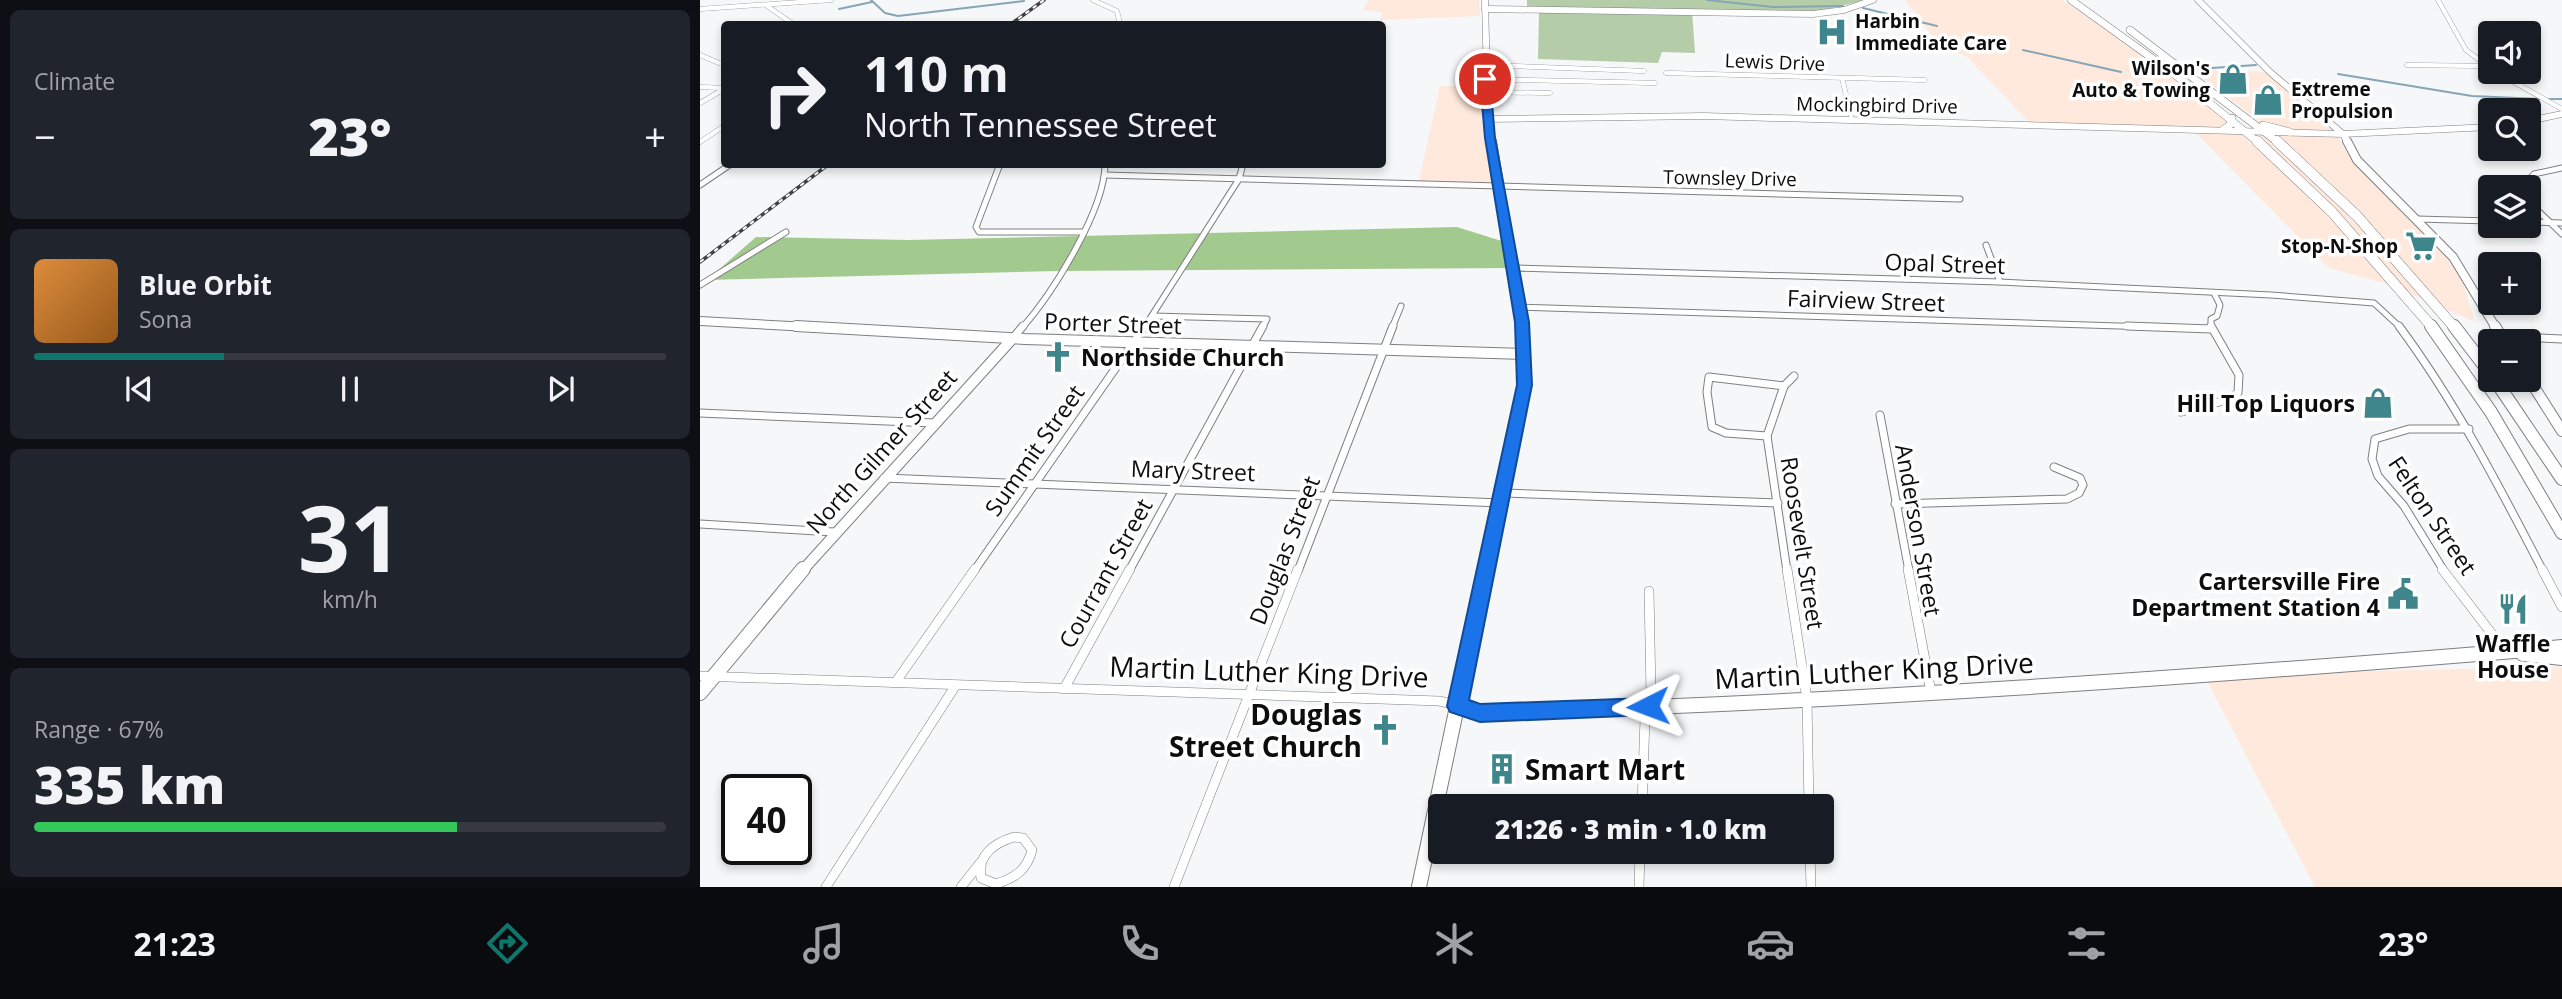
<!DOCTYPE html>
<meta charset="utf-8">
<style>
body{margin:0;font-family:"Open Sans",sans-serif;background:#20242c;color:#f1f3f6;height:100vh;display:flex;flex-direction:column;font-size:26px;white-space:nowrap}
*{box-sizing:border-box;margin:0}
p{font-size:23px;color:#9ea1a6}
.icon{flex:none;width:38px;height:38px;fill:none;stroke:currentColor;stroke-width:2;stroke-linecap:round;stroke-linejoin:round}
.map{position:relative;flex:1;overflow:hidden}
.sheet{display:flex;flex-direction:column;gap:10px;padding:10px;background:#0d0f14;width:700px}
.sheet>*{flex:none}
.guide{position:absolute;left:21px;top:21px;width:665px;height:147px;border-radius:7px;box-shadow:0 4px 10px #0003;background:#171b24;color:#f1f3f6;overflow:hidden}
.fabs{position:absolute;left:1778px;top:21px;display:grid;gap:14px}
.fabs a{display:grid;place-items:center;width:63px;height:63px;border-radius:7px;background:#171b24;box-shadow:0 4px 10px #0003;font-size:35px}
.speed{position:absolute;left:21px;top:774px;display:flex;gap:14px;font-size:35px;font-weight:700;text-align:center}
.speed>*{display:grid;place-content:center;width:91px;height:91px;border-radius:50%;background:#171b24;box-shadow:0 4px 10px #0003;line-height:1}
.speed .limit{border:4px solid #111;border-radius:10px;background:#fff;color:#111}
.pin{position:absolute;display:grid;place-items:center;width:60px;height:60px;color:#fff;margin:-30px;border:4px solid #fff;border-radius:50%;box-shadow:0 2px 7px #0007}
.me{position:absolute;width:77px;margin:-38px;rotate:267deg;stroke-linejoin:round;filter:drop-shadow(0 0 5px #0008)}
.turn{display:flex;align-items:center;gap:24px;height:147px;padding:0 28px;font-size:32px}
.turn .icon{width:91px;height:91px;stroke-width:2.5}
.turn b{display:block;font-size:49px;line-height:60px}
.big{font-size:52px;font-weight:800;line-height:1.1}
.sheet .widget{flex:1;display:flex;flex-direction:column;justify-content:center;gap:10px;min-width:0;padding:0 24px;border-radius:10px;background:#20242c}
.sheet .dial{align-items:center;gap:0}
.dial b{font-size:91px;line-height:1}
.song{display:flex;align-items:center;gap:21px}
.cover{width:84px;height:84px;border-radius:10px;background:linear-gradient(135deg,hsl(30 70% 55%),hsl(30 70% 35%))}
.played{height:7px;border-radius:4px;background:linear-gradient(90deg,#0f766e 30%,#363941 30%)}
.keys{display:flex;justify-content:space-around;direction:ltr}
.heat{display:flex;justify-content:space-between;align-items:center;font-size:38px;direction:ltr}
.charge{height:10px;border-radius:5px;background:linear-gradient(90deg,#34c759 67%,#363941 0)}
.trip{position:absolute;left:728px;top:794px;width:406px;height:70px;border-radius:7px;background:#171b24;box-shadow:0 4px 10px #0003;font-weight:800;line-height:70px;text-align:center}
.tab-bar{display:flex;height:112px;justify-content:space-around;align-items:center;background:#090b0e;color:#9ea1a6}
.tab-bar .icon{width:49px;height:49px}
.tab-bar .current{color:#0f766e}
.tab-bar b{font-size:32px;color:#f1f3f6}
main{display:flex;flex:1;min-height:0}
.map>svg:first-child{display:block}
.commercial{fill:#ffe8dc}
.green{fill:#b4cca7}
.forest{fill:#a3ca8e}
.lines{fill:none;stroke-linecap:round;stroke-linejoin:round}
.stream{stroke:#86a5b5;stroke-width:2}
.street-far3-casing{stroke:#7e7f81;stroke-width:5}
.street-far2-casing{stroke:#7e7f81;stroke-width:7}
.street-far1-casing{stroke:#7e7f81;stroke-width:9}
.street-casing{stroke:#7e7f81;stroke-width:10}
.secondary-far3-casing{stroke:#7e7f81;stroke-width:7}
.secondary-far2-casing{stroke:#7e7f81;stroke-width:10}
.secondary-far1-casing{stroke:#7e7f81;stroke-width:12}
.secondary-casing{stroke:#7e7f81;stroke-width:16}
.primary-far2-casing{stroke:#7e7f81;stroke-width:8}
.primary-far1-casing{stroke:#7e7f81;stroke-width:11}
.primary-casing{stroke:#7e7f81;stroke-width:14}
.street-far3{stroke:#fff;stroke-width:4.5}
.street-far2{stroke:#fff;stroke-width:5}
.street-far1{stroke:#fff;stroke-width:7}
.street{stroke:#fff;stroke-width:9}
.secondary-far3{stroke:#fff;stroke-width:6}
.secondary-far2{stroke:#fff;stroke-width:8}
.secondary-far1{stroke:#fff;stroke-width:10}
.secondary{stroke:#fff;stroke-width:14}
.primary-far2{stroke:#fff;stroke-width:7}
.primary-far1{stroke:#fff;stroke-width:10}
.primary{stroke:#fff;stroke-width:12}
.rail-casing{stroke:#414142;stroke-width:3.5}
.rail{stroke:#fff;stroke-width:2;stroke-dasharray:4.5;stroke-linecap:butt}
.route{fill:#1a73e8;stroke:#114b97;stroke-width:2}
.labels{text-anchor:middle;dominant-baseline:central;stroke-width:7;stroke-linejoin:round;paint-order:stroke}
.far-poi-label{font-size:19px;font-weight:bold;fill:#0d0d0e;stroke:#fff;text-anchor:start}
.far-street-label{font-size:19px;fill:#0d0d0e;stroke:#fff}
.street-label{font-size:23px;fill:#0d0d0e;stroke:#fff}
.poi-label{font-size:23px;font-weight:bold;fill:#0d0d0e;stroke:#fff;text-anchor:end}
.near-street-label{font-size:28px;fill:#0d0d0e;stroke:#fff}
.near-poi-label{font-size:28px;font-weight:bold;fill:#0d0d0e;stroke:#fff;text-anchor:end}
</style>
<main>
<section class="sheet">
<div class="widget"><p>Climate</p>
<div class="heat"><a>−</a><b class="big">23°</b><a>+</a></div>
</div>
<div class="widget">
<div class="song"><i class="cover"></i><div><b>Blue Orbit</b><p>Sona</p></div></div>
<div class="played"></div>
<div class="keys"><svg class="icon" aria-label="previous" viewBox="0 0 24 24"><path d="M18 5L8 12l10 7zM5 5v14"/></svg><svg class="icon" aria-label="pause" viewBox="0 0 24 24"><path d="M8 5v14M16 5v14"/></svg><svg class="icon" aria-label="next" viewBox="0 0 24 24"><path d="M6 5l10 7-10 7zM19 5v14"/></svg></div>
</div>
<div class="widget dial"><b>31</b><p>km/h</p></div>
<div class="widget"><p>Range · 67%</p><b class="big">335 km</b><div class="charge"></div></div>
</section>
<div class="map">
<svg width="1862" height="887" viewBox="0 0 1862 887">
<rect width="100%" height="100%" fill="#f6f7f9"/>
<g class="commercial">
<polygon points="669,0 779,0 780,16 680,20 682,12 663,10"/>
<polygon points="1205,0 1362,0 1438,51 1540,128 1567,127 1490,69 1567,72 1635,131 1647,153 1735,241 1761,276 1775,322 1688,284 1629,268 1492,129 1532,128 1331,124 1267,57 1237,42"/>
<polygon points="740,86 781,86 799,188 718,185"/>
<polygon points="1862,667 1862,887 1615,887 1507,681 1665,671"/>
</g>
<polygon class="green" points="827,0 1166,0 1119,11 992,10 995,53 962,52 958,63 838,59 839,13 827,7"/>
<polygon class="forest" points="757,227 808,243 813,268 357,271 7,280 56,237 208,240"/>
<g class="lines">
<g class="stream">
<polyline points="171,0 185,13 198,16 324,1"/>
<polyline points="1007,0 1073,7 1143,6"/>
<polyline points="1163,8 1237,26"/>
<polyline points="139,9 172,2"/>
<polyline points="1323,50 1421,72"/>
<polyline points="1497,69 1556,65"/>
<polyline points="1638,74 1772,96 1841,99"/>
<polyline points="1848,99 1862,99"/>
</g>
<defs>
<g id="street-far3">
<polyline points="393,0 417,11 420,24"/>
<polyline points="1738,0 1766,50 1790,68"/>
<polyline points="67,6 93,24"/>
<polyline points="0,9 131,0"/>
<polyline points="0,55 24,65"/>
<polyline points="785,65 944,71"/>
<polyline points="1707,65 1787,66"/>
<polyline points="1796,72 1862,109"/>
<polyline points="966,73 1225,80"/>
<polyline points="1142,78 1152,120"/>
<polyline points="785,79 955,83"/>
<polyline points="0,87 24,88"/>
<polyline points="785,92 850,93"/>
<polyline points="0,103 24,89"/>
<polyline points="0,142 24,126"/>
</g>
<g id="street-far2">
<polyline points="300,164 276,227 279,232 384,232"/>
<polyline points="405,175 1260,199"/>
<polyline points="0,185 31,164"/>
<polyline points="1822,187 1834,174 1862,168"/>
<polyline points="1829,202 1862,234"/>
<polyline points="1717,219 1790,221"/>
<polyline points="1829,222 1862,223"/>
<polyline points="1286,245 1300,282"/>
<polyline points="813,268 1300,282 1571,295 1674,303 1701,328"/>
<polyline points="0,285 86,232"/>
<polyline points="820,307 1482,328"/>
<polyline points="452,316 567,319 562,328"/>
<path d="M322,328C352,294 405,210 405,164"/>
<polyline points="444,328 539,179 543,164"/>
<polyline points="692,328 701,306"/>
<polyline points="1511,328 1511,319 1517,316 1520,305 1514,293"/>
</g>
<g id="street-far1">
<polyline points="1427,326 1511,329"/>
<path d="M1699,326C1756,403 1799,486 1843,571"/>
<polyline points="1801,336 1862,339"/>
<polyline points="312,339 323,326"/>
<polyline points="1481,412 1527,400 1538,393 1539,375 1511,326"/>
<polyline points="0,413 234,423"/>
<polyline points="1180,415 1209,571"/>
<polyline points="1067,436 1026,433 1012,427 1007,392 1009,377 1084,386"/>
<polyline points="184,478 801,503"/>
<polyline points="804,493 1078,503"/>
<polyline points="1195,504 1367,499 1379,493 1383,485 1380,478 1354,467"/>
<polyline points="0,524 134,532"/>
<polyline points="274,571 445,326"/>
<polyline points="429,571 563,326"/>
<polyline points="598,571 693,326"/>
<polyline points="1087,571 1067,436 1084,386 1094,376"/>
<polyline points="1744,571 1704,506 1678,476 1672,459 1675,439 1709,429 1769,429"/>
</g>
<g id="street">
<polyline points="1087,569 1107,699 1109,807"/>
<polyline points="1208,569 1231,692"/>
<polyline points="1742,569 1805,651"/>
<polyline points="1842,569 1862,607"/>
<polyline points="0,676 739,701 757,705"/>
<polyline points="195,683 275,569"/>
<polyline points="364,689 430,569"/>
<polyline points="942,807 945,718 951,693 949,591"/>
<path d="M314,837L323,838L332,850C327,870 315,878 296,884L281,878C277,855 294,843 314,837Z"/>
<polyline points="1110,852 1111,887"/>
<polyline points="126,887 256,685"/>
<polyline points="261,887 280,863"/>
<polyline points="474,887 598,569"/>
<polyline points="939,887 940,852"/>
</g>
<g id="secondary-far3">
<polyline points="785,0 788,119 792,143"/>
<polyline points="1498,0 1571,73 1643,134 1648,143"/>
<polyline points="785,9 1113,14 1144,10 1173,0"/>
<polyline points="788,119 1004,116 1643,134 1790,127"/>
<polyline points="1829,121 1862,114"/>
</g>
<g id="secondary-far2">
<polyline points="792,141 822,328"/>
<polyline points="1647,141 1657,160 1753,257 1796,328"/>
<polyline points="0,321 128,328"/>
</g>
<g id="secondary-far1">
<polyline points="96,326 325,339 825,354"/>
<polyline points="1795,326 1804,341"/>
<polyline points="1829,379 1862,431"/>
<polyline points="102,571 312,339"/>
<polyline points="785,571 824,385 822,326"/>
</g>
<g id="secondary">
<polyline points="1823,654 1862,658"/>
<polyline points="0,693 103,569"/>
<path d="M758,706L780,713C1141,703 1502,677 1862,647"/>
<polyline points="719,887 786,569"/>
</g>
<g id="primary-far2">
<polyline points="1371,0 1474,74 1559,143"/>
<polyline points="1430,30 1579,143"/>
<polyline points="1563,125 1590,132"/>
<polyline points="1524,129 1530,125 1532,118"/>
</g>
<g id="primary-far1">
<polyline points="1557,141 1632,212 1733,328"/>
<polyline points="1577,141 1657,216 1755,328"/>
</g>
<g id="primary">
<polyline points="1731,326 1791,412 1862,533"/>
<polyline points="1754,326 1790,373"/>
<polyline points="1795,380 1862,479"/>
</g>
</defs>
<use href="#street-far3" class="street-far3-casing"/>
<use href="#street-far2" class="street-far2-casing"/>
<use href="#street-far1" class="street-far1-casing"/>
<use href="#street" class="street-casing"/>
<use href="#secondary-far3" class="secondary-far3-casing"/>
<use href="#secondary-far2" class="secondary-far2-casing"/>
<use href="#secondary-far1" class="secondary-far1-casing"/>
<use href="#secondary" class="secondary-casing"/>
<use href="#primary-far2" class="primary-far2-casing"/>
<use href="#primary-far1" class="primary-far1-casing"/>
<use href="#primary" class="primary-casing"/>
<use href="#street-far3" class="street-far3"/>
<use href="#street-far2" class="street-far2"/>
<use href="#street-far1" class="street-far1"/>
<use href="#street" class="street"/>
<use href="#secondary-far3" class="secondary-far3"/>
<use href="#secondary-far2" class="secondary-far2"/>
<use href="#secondary-far1" class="secondary-far1"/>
<use href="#secondary" class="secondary"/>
<use href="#primary-far2" class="primary-far2"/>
<use href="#primary-far1" class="primary-far1"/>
<use href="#primary" class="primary"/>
<defs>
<g id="rail">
<polyline points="311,24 344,0"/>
<polyline points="0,262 129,164"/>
</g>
</defs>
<use href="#rail" class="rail-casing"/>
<use href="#rail" class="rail"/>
</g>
<polygon class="route" points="785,76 790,79 795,138 829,322 832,385 769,700 780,704 948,698 955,700 958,706 955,713 948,715 780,722 750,712 747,706 817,385 815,322 785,138 780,79"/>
<defs>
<symbol id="hospital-bare" viewBox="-9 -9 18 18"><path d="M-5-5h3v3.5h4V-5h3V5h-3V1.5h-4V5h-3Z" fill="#3e868b" stroke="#fff" stroke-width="2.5" paint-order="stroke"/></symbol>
<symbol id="shop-bare" viewBox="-9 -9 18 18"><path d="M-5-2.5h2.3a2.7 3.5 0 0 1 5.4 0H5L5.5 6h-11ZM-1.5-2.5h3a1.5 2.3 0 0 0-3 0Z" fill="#3e868b" stroke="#fff" stroke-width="2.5" paint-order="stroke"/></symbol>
<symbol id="supermarket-bare" viewBox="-9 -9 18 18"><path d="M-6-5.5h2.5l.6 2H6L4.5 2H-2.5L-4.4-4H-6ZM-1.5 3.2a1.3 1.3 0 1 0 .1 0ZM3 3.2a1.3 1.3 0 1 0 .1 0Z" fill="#3e868b" stroke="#fff" stroke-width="2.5" paint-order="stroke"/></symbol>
<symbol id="church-bare" viewBox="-9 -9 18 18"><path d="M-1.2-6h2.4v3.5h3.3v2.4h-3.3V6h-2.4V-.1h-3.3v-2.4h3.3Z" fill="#3e868b" stroke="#fff" stroke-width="2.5" paint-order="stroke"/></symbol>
<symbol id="civic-bare" viewBox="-9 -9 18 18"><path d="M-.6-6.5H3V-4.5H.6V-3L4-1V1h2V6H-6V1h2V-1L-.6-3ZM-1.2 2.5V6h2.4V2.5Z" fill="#3e868b" stroke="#fff" stroke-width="2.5" paint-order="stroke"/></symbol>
<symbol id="restaurant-bare" viewBox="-9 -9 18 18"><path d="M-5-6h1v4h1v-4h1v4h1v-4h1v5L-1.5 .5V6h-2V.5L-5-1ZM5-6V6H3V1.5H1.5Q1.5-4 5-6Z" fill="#3e868b" stroke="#fff" stroke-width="2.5" paint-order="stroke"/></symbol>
<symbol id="building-bare" viewBox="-9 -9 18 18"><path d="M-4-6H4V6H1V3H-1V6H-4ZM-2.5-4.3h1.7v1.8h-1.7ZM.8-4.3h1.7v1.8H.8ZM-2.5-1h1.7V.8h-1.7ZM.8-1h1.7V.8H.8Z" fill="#3e868b" stroke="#fff" stroke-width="2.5" paint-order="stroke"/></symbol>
</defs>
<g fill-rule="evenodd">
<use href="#hospital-bare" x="1110" y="10" width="44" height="44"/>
<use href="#shop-bare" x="1511" y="57" width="44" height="44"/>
<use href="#shop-bare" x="1546" y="78" width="44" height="44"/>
<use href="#supermarket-bare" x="1699" y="224" width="44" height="44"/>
<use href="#church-bare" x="336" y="335" width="44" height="44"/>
<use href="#shop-bare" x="1656" y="381" width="44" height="44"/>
<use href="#civic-bare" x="1681" y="572" width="44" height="44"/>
<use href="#restaurant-bare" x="1791" y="587" width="44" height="44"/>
<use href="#church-bare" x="663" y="708" width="44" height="44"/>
<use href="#building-bare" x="780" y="747" width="44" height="44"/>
</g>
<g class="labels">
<g class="far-poi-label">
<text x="1155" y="21">Harbin<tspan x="1155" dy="22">Immediate Care</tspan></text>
<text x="1510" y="68" text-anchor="end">Wilson's<tspan x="1510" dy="22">Auto &amp; Towing</tspan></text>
<text x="1591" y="89">Extreme<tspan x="1591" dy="22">Propulsion</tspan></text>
<text x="1698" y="246" text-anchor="end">Stop-N-Shop</text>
</g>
<g class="far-street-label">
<text transform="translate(1075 62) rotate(2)">Lewis Drive</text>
<text transform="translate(1177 105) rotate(1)">Mockingbird Drive</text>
<text transform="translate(1030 178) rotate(1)">Townsley Drive</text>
</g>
<g class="street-label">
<text transform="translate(1245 263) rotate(2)">Opal Street</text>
<text transform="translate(1166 300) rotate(2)">Fairview Street</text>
<text transform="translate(413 323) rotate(2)">Porter Street</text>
<text transform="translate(334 450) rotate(-55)">Summit Street</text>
<text transform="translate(181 451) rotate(-48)">North Gilmer Street</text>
<text transform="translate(493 470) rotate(2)">Mary Street</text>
<text transform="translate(1733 515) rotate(56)">Felton Street</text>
<text transform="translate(1219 530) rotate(80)">Anderson Street</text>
<text transform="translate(1103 543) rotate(81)">Roosevelt Street</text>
<text transform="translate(584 550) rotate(-69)">Douglas Street</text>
<text transform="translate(405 573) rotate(-61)">Courrant Street</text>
</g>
<g class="poi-label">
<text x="381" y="357" text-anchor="start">Northside Church</text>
<text x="1655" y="403">Hill Top Liquors</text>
<text x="1680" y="581">Cartersville Fire<tspan x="1680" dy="26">Department Station 4</tspan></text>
<text x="1813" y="643" text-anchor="middle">Waffle<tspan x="1813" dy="26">House</tspan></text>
</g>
<g class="near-street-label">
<text transform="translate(1174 670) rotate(-3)">Martin Luther King Drive</text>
<text transform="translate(569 671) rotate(2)">Martin Luther King Drive</text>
</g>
<g class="near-poi-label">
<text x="662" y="714">Douglas<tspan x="662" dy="32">Street Church</tspan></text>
<text x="825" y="769" text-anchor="start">Smart Mart</text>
</g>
</g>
</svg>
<div class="fabs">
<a><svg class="icon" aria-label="sound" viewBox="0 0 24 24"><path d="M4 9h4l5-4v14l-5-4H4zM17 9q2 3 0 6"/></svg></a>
<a><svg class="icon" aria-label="search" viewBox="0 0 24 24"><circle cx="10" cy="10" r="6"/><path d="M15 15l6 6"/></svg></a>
<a><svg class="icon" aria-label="layers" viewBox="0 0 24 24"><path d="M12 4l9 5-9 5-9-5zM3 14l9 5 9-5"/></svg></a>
<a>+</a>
<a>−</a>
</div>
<div class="speed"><div class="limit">40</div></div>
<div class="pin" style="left:785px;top:79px;background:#d93025"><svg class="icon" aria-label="arrive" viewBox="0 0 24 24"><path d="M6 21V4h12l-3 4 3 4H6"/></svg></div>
<svg class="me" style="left:948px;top:706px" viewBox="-20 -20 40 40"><path d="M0-17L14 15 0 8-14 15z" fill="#1a73e8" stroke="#fff" stroke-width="4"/></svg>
<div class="trip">21:26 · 3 min · 1.0 km</div>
<div class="guide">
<div class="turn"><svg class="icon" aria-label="right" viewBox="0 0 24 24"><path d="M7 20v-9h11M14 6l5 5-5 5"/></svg><div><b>110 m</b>North Tennessee Street</div></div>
</div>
</div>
</main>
<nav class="tab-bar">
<b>21:23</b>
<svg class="icon current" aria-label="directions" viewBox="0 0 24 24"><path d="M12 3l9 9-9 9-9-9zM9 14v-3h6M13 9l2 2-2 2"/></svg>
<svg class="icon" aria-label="music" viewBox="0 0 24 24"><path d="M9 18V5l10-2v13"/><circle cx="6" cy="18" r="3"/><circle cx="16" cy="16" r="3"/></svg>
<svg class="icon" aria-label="phone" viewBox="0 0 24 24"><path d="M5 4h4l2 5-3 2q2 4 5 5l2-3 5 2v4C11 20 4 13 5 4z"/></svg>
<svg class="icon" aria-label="climate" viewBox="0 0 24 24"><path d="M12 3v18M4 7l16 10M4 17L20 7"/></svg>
<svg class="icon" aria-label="car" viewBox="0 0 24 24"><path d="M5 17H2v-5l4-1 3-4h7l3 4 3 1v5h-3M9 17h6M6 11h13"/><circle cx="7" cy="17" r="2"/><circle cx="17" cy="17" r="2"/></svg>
<svg class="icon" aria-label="filters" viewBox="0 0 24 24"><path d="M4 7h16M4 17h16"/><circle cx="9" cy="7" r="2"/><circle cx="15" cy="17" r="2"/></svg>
<b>23°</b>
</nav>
